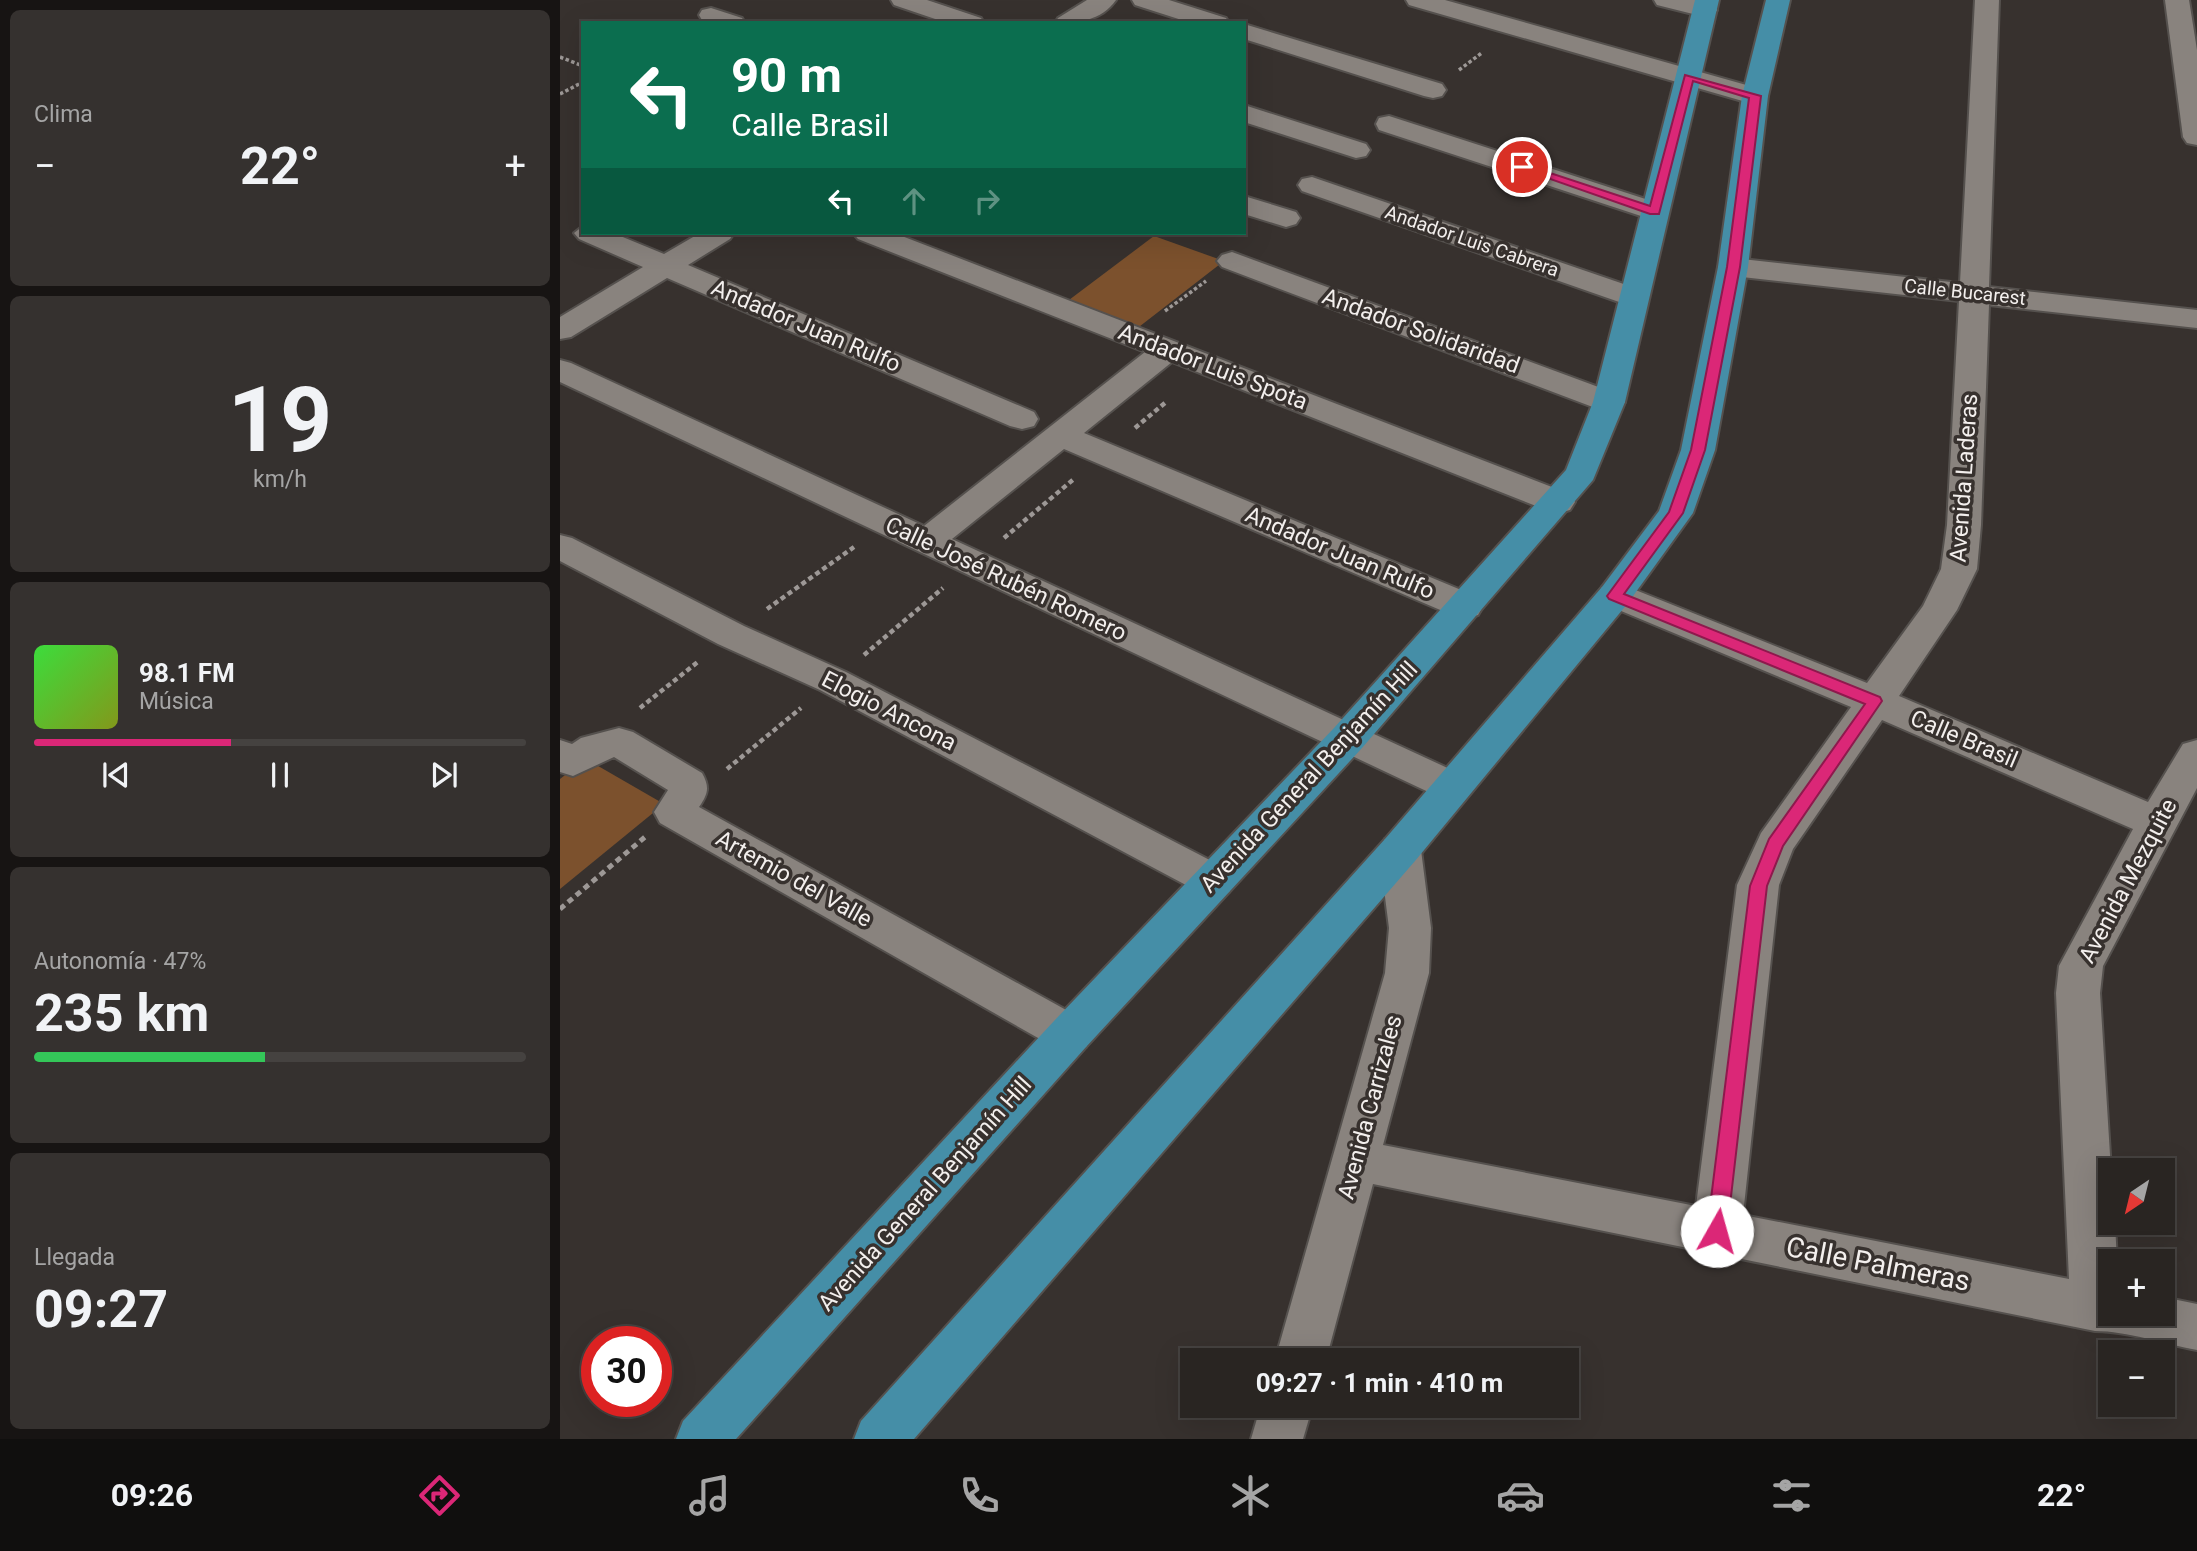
<!DOCTYPE html>
<html lang="es">
<meta charset="utf-8">
<style>
body{margin:0;font-family:Roboto,sans-serif;background:#35312f;color:#f1f3f6;height:100vh;display:flex;flex-direction:column;font-size:26px;white-space:nowrap}
*{box-sizing:border-box;margin:0}
p{font-size:23px;color:#a5a5a5}
.icon{flex:none;width:38px;height:38px;fill:none;stroke:currentColor;stroke-width:2;stroke-linecap:round;stroke-linejoin:round}
.map{position:relative;flex:1;overflow:hidden}
.sheet{display:flex;flex-direction:column;gap:10px;padding:10px;background:#171413;width:560px}
.sheet>*{flex:none}
.banner{position:absolute;left:21px;top:21px;width:665px;height:214px;border-radius:0px;box-shadow:0 7px 28px #0002,0 0 0 2px #454240;background:#0b6e4f;color:#fff;overflow:hidden}
.needle{width:46px;rotate:215deg}
.buttons{position:absolute;left:1538px;top:1158px;display:grid;gap:14px}
.buttons a{display:grid;place-items:center;width:77px;height:77px;border-radius:0px;background:#292522;box-shadow:0 7px 28px #0002,0 0 0 2px #454240;font-size:35px}
.speed{position:absolute;left:21px;top:1326px;display:flex;gap:14px;font-size:35px;font-weight:700;text-align:center}
.speed>*{display:grid;place-content:center;width:91px;height:91px;border-radius:50%;background:#292522;box-shadow:0 7px 28px #0002,0 0 0 2px #454240;line-height:1}
.speed .limit{border:10px solid #d22;background:#fff;color:#111}
.pin{position:absolute;display:grid;place-items:center;width:60px;height:60px;color:#fff;margin:-30px;border:4px solid #fff;border-radius:50%;box-shadow:0 2px 7px #0007}
.me{position:absolute;width:77px;margin:-38px;rotate:7deg;stroke-linejoin:round;filter:drop-shadow(0 0 5px #0008)}
.turn{display:flex;align-items:center;gap:24px;height:147px;padding:0 35px;font-size:32px}
.turn .icon{width:91px;height:91px;stroke-width:2.5}
.turn b{display:block;font-size:49px;line-height:60px}
.lanes{display:flex;align-items:center;height:66px;padding:0 35px;background:#0003;justify-content:center;gap:35px;direction:ltr}
.lanes .off{opacity:.35}
.big{font-size:52px;font-weight:700;line-height:1.1}
.sheet .widget{flex:1;display:flex;flex-direction:column;justify-content:center;gap:10px;min-width:0;padding:0 24px;border-radius:10px;background:#35312f}
.sheet .dial{align-items:center;gap:0}
.dial b{font-size:91px;line-height:1}
.song{display:flex;align-items:center;gap:21px}
.cover{width:84px;height:84px;border-radius:10px;background:linear-gradient(135deg,hsl(120 70% 55%),hsl(70 70% 35%))}
.played{height:7px;border-radius:4px;background:linear-gradient(90deg,#db2777 40%,#454240 40%)}
.keys{display:flex;justify-content:space-around;direction:ltr}
.heat{display:flex;justify-content:space-between;align-items:center;font-size:38px;direction:ltr}
.charge{height:10px;border-radius:5px;background:linear-gradient(90deg,#34c759 47%,#454240 0)}
.trip{position:absolute;left:620px;top:1348px;width:399px;height:70px;border-radius:0px;background:#292522;box-shadow:0 7px 28px #0002,0 0 0 2px #454240;font-weight:700;line-height:70px;text-align:center}
.tabs{display:flex;height:112px;justify-content:space-around;align-items:center;background:#100f0e;color:#a5a5a5}
.tabs .icon{width:49px;height:49px}
.tabs .on{color:#db2777}
.tabs b{font-size:32px;color:#f1f3f6}
main{display:flex;flex:1;min-height:0}
.map>svg:first-child{display:block}
.green{fill:#7c512d}
.lines{fill:none;stroke-linecap:round;stroke-linejoin:round}
.minor-casing{stroke:#55514e;stroke-width:4}
.major-casing{stroke:#55514e;stroke-width:4}
.path-far2{stroke:#9d9896;stroke-width:3.5;stroke-dasharray:3.5 2.5;stroke-linecap:butt}
.path-far1{stroke:#9d9896;stroke-width:4.5;stroke-dasharray:5 3.5;stroke-linecap:butt}
.path{stroke:#9d9896;stroke-width:5;stroke-dasharray:6 4.5;stroke-linecap:butt}
.minor{fill:#89837e;fill-rule:evenodd}
.major{fill:#458ea7;fill-rule:evenodd}
.route{fill:#db2777;stroke:#8e194d;stroke-width:2}
.labels{text-anchor:middle;dominant-baseline:central;stroke-width:7;stroke-linejoin:round;paint-order:stroke}
.far-street-label{font-size:19px;fill:#f3efed;stroke:#37312e}
.street-label{font-size:23px;fill:#f3efed;stroke:#37312e}
.near-street-label{font-size:28px;fill:#f3efed;stroke:#37312e}
</style>
<main>
<section class="sheet">
<div class="widget"><p>Clima</p>
<div class="heat"><a>−</a><b class="big">22°</b><a>+</a></div>
</div>
<div class="widget dial"><b>19</b><p>km/h</p></div>
<div class="widget">
<div class="song"><i class="cover"></i><div><b>98.1 FM</b><p>Música</p></div></div>
<div class="played"></div>
<div class="keys"><svg class="icon" aria-label="previous" viewBox="0 0 24 24"><path d="M18 5L8 12l10 7zM5 5v14"/></svg><svg class="icon" aria-label="pause" viewBox="0 0 24 24"><path d="M8 5v14M16 5v14"/></svg><svg class="icon" aria-label="next" viewBox="0 0 24 24"><path d="M6 5l10 7-10 7zM19 5v14"/></svg></div>
</div>
<div class="widget"><p>Autonomía · 47%</p><b class="big">235 km</b><div class="charge"></div></div>
<div class="widget"><p>Llegada</p><b class="big">09:27</b></div>
</section>
<div class="map">
<svg width="1637" height="1439" viewBox="0 0 1637 1439">
<rect width="100%" height="100%" fill="#37312e"/>
<g class="green">
<polygon points="594,236 664,261 575,330 505,303"/>
<polygon points="26,759 104,804 0,889 0,779"/>
</g>
<g class="lines">
<defs>
<g id="minor">
<polygon points="331,0 367,0 421,18 424,23 387,23 334,5"/>
<path d="M527,0H556C541,21 518,23 495,23L498,18Z"/>
<polygon points="572,0 609,0 666,18 669,23 631,23 575,5"/>
<polygon points="846,0 885,0 1204,90 1208,96 1204,102 1195,104 1186,102 849,5"/>
<polygon points="1094,0 1135,0 1154,5 1157,10 1154,15 1145,17 1097,5"/>
<path d="M1415,0H1439L1429,287L1637,310V328L1429,305L1421,525L1417,569L1397,610L1339,696L1588,802L1623,744L1637,740V788L1543,966L1540,993L1551,1171L1550,1223H1555L1557,1262H1550V1314H1603V1297L1637,1304V1350C1604,1344 1567,1331 1535,1331L813,1184L766,1360H715L825,973L829,928L819,850L825,839L840,835L855,839L861,850L871,928L869,973L823,1145L1136,1206L1177,885L1201,833L1291,707L1042,603L1037,595L1042,587L1055,583L1068,587L1307,683L1363,606L1381,569L1387,525L1399,301L1173,276L1162,273L1158,267L1162,261L1173,258L1400,283ZM1322,720L1573,829L1499,966L1496,993L1509,1279L1183,1215L1219,885L1233,849Z"/>
<polygon points="1605,0 1629,0 1637,50 1637,145 1627,143 1623,137"/>
<polygon points="151,8 182,18 185,23 142,20 139,15 142,10"/>
<polygon points="684,24 882,84 886,90 882,96 873,98 864,96 684,39"/>
<polygon points="684,105 806,144 810,150 806,156 796,158 684,122"/>
<polygon points="829,116 1104,205 1108,211 1104,217 1094,220 1084,217 819,130 816,124 819,118"/>
<polygon points="752,177 1084,291 1088,297 1084,303 1073,306 1062,303 742,191 738,185 742,179"/>
<polygon points="684,196 736,212 740,218 736,224 726,227 684,214"/>
<polygon points="23,226 23,233 53,233 104,254 140,233 174,233 170,239 128,265 474,412 478,419 474,426 462,429 450,426 107,278 11,337 0,339 0,317 83,267 19,239 14,233"/>
<polygon points="293,233 334,233 1010,494 1015,502 1010,510 998,513 986,510 612,362 524,433 918,597 923,606 918,615 905,618 892,615 504,449 392,539 907,777 913,787 907,797 893,802 879,797 0,382 0,360 11,363 364,526 585,352 298,239"/>
<polygon points="672,252 1060,395 1065,402 1060,409 1049,412 1038,409 662,267 657,261 662,255"/>
<polygon points="0,535 12,538 184,626 286,672 669,870 675,881 669,892 654,897 639,892 260,690 158,644 0,561"/>
<path d="M59,728L73,732L142,773C150,787 148,794 139,807L526,1021L532,1034L526,1047L510,1052L494,1047L100,823L94,812L108,790L54,757L13,776L0,772V740L12,744L21,738Z"/>
<polygon points="701,1405 753,1405 743,1439 691,1439"/>
</g>
<g id="major">
<polygon points="1135,0 1159,0 1065,402 1033,480 802,748 526,1047 176,1439 116,1439 123,1421 494,1021 774,728 1006,470 1033,402"/>
<polygon points="1206,0 1230,0 1208,96 1188,267 1155,450 1133,513 1068,603 855,861 354,1439 294,1439 301,1421 825,839 1042,587 1099,511 1121,450 1158,267 1182,96"/>
</g>
</defs>
<use href="#minor" class="minor-casing"/>
<use href="#major" class="major-casing"/>
<g class="path-far2">
<polyline points="0,57 23,66"/>
<polyline points="899,70 923,52"/>
<polyline points="0,94 23,82"/>
<polyline points="605,311 646,281"/>
</g>
<g class="path-far1">
<polyline points="575,428 606,402"/>
<polyline points="444,538 515,478"/>
<polyline points="207,609 294,547"/>
<polyline points="304,655 383,588"/>
<polyline points="80,708 139,661"/>
<polyline points="167,769 241,708"/>
</g>
<polyline class="path" points="0,909 85,837"/>
<use href="#minor" class="minor"/>
<use href="#major" class="major"/>
</g>
<polygon class="route" points="1125,75 1201,96 1180,267 1145,450 1123,513 1064,594 1320,697 1322,701 1223,846 1207,886 1167,1231 1164,1237 1157,1240 1149,1237 1147,1231 1190,886 1209,839 1305,704 1049,599 1047,596 1109,512 1131,450 1167,267 1189,98 1133,81 1099,214 1090,214 956,167 966,165 1090,206"/>
<g class="labels">
<g class="far-street-label">
<text transform="translate(912 241) rotate(19)">Andador Luis Cabrera</text>
<text transform="translate(1405 292) rotate(6)">Calle Bucarest</text>
</g>
<g class="street-label">
<text transform="translate(246 326) rotate(23)">Andador Juan Rulfo</text>
<text transform="translate(861 331) rotate(20)">Andador Solidaridad</text>
<text transform="translate(653 367) rotate(21)">Andador Luis Spota</text>
<text transform="translate(1404 478) rotate(-86)">Avenida Laderas</text>
<text transform="translate(780 553) rotate(23)">Andador Juan Rulfo</text>
<text transform="translate(446 579) rotate(25)">Calle José Rubén Romero</text>
<text transform="translate(329 711) rotate(27)">Elogio Ancona</text>
<text transform="translate(1404 739) rotate(23)">Calle Brasil</text>
<text transform="translate(749 777) rotate(-47)">Avenida General Benjamín Hill</text>
<text transform="translate(234 879) rotate(29)">Artemio del Valle</text>
<text transform="translate(1568 881) rotate(-62)">Avenida Mezquite</text>
<text transform="translate(810 1107) rotate(-75)">Avenida Carrizales</text>
<text transform="translate(365 1194) rotate(-48)">Avenida General Benjamín Hill</text>
</g>
<g class="near-street-label">
<text transform="translate(1318 1264) rotate(11)">Calle Palmeras</text>
</g>
</g>
</svg>
<div class="buttons">
<a><svg class="needle" viewBox="-14 -14 28 28"><path d="M0-13l5 13h-10z" fill="#e53935"/><path d="M0 13l5-13h-10z" fill="#a5a5a5"/></svg></a>
<a>+</a>
<a>−</a>
</div>
<div class="speed"><div class="limit">30</div></div>
<div class="pin" style="left:962px;top:167px;background:#d93025"><svg class="icon" aria-label="arrive" viewBox="0 0 24 24"><path d="M6 21V4h12l-3 4 3 4H6"/></svg></div>
<svg class="me" style="left:1157px;top:1231px" viewBox="-20 -20 40 40"><circle r="19" fill="#fff"/><path d="M0-13L10 11 0 6-10 11z" fill="#db2777"/></svg>
<div class="trip">09:27 · 1 min · 410 m</div>
<div class="banner">
<div class="turn"><svg class="icon" aria-label="left" viewBox="0 0 24 24"><path d="M17 20v-9H6M10 6l-5 5 5 5"/></svg><div><b>90 m</b>Calle Brasil</div></div>
<div class="lanes"><svg class="icon" aria-label="left" viewBox="0 0 24 24"><path d="M17 20v-9H6M10 6l-5 5 5 5"/></svg><svg class="icon off" aria-label="ahead" viewBox="0 0 24 24"><path d="M12 20V5M6 11l6-6 6 6"/></svg><svg class="icon off" aria-label="right" viewBox="0 0 24 24"><path d="M7 20v-9h11M14 6l5 5-5 5"/></svg></div>
</div>
</div>
</main>
<nav class="tabs">
<b>09:26</b>
<svg class="icon on" aria-label="directions" viewBox="0 0 24 24"><path d="M12 3l9 9-9 9-9-9zM9 14v-3h6M13 9l2 2-2 2"/></svg>
<svg class="icon" aria-label="music" viewBox="0 0 24 24"><path d="M9 18V5l10-2v13"/><circle cx="6" cy="18" r="3"/><circle cx="16" cy="16" r="3"/></svg>
<svg class="icon" aria-label="phone" viewBox="0 0 24 24"><path d="M5 4h4l2 5-3 2q2 4 5 5l2-3 5 2v4C11 20 4 13 5 4z"/></svg>
<svg class="icon" aria-label="climate" viewBox="0 0 24 24"><path d="M12 3v18M4 7l16 10M4 17L20 7"/></svg>
<svg class="icon" aria-label="car" viewBox="0 0 24 24"><path d="M5 17H2v-5l4-1 3-4h7l3 4 3 1v5h-3M9 17h6M6 11h13"/><circle cx="7" cy="17" r="2"/><circle cx="17" cy="17" r="2"/></svg>
<svg class="icon" aria-label="filters" viewBox="0 0 24 24"><path d="M4 7h16M4 17h16"/><circle cx="9" cy="7" r="2"/><circle cx="15" cy="17" r="2"/></svg>
<b>22°</b>
</nav>
